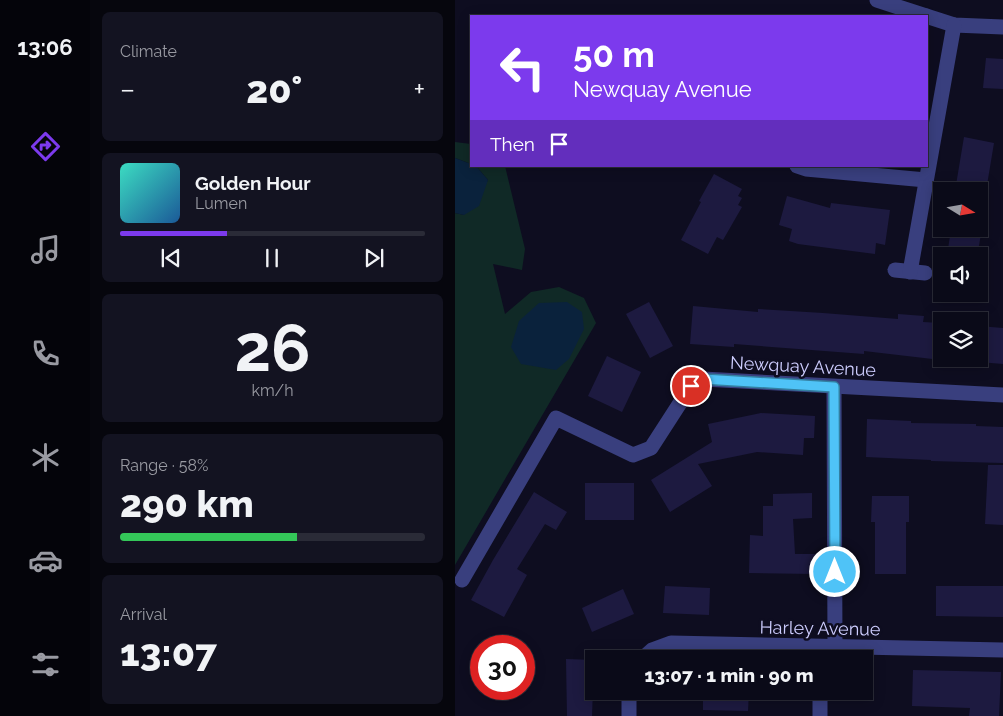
<!DOCTYPE html>
<meta charset="utf-8">
<style>
body{margin:0;font-family:Raleway,sans-serif;background:#131321;color:#f1f3f6;height:100vh;display:flex;flex-direction:column;font-size:19px;white-space:nowrap}
*{box-sizing:border-box;margin:0}
p{font-size:16px;color:#999aa2}
.icon{flex:none;width:28px;height:28px;fill:none;stroke:currentColor;stroke-width:2;stroke-linecap:round;stroke-linejoin:round}
.map{position:relative;flex:1;overflow:hidden}
.drawer{display:flex;flex-direction:column;gap:12px;padding:12px;background:#06060d;width:365px}
.drawer>*{flex:none}
.banner{position:absolute;left:15px;top:15px;width:458px;height:152px;border-radius:0px;box-shadow:0 2px 12px #0003,0 0 0 1px #2a2b37;background:#7c3aed;color:#fff;overflow:hidden}
.needle{width:32px;rotate:101deg}
.tools{position:absolute;left:478px;top:182px;display:grid;gap:10px}
.tools a{display:grid;place-items:center;width:55px;height:55px;border-radius:0px;background:#0a0a18;box-shadow:0 2px 12px #0003,0 0 0 1px #2a2b37;font-size:25px}
.speed{position:absolute;left:15px;top:635px;display:flex;gap:10px;font-size:25px;font-weight:700;text-align:center}
.speed>*{display:grid;place-content:center;width:65px;height:65px;border-radius:50%;background:#0a0a18;box-shadow:0 2px 12px #0003,0 0 0 1px #2a2b37;line-height:1}
.speed .limit{border:8px solid #d22;background:#fff;color:#111}
.pin{position:absolute;display:grid;place-items:center;width:42px;height:42px;color:#fff;margin:-21px;border:2px solid #fff;border-radius:50%;box-shadow:0 1px 5px #0007}
.me{position:absolute;width:55px;margin:-28px;rotate:0deg;stroke-linejoin:round;filter:drop-shadow(0 0 4px #0008)}
.turn{display:flex;align-items:center;gap:18px;height:105px;padding:0 20px;font-size:22px}
.turn .icon{width:65px;height:65px;stroke-width:2.5}
.turn b{display:block;font-size:35px;line-height:42px}
.then{display:flex;align-items:center;height:48px;padding:0 20px;background:#0003;gap:10px;font-size:19px}
.big{font-size:38px;font-weight:800;line-height:1.1}
.drawer .card{flex:1;display:flex;flex-direction:column;justify-content:center;gap:8px;min-width:0;padding:0 18px;border-radius:8px;background:#131321}
.drawer .dial{align-items:center;gap:0}
.dial b{font-size:65px;line-height:1}
.song{display:flex;align-items:center;gap:15px}
.cover{width:60px;height:60px;border-radius:8px;background:linear-gradient(135deg,hsl(170 70% 55%),hsl(210 70% 35%))}
.played{height:5px;border-radius:2px;background:linear-gradient(90deg,#7c3aed 35%,#2a2b37 35%)}
.keys{display:flex;justify-content:space-around;direction:ltr}
.heat{display:flex;justify-content:space-between;align-items:center;font-size:28px;direction:ltr}
.charge{height:8px;border-radius:4px;background:linear-gradient(90deg,#34c759 58%,#2a2b37 0)}
.trip{position:absolute;left:130px;top:650px;width:288px;height:50px;border-radius:0px;background:#0a0a18;box-shadow:0 2px 12px #0003,0 0 0 1px #2a2b37;font-weight:800;line-height:50px;text-align:center}
main{display:flex;flex:1;min-height:0}
.tab-bar{display:flex;flex-direction:column;width:90px;justify-content:space-around;align-items:center;background:#04040a;color:#999aa2}
.tab-bar .icon{width:35px;height:35px}
.tab-bar .on{color:#7c3aed}
.tab-bar b{font-size:22px;color:#f1f3f6}
.map>svg:first-child{display:block}
.green{fill:#102926}
.water{fill:#0a223c}
.building{fill:#1d1a40}
.lines{fill:none;stroke-linecap:round;stroke-linejoin:round}
.minor{stroke:#393f7e;stroke-width:15}
.route-casing{stroke:#337fa1;stroke-width:12}
.route{stroke:#4fc3f7;stroke-width:9}
.labels{text-anchor:middle;dominant-baseline:central;stroke-width:5;stroke-linejoin:round;paint-order:stroke}
.street-label{font-size:18px;fill:#cdcdfe;stroke:#0e0d20}
</style>
<main>
<nav class="tab-bar">
<b>13:06</b>
<svg class="icon on" aria-label="directions" viewBox="0 0 24 24"><path d="M12 3l9 9-9 9-9-9zM9 14v-3h6M13 9l2 2-2 2"/></svg>
<svg class="icon" aria-label="music" viewBox="0 0 24 24"><path d="M9 18V5l10-2v13"/><circle cx="6" cy="18" r="3"/><circle cx="16" cy="16" r="3"/></svg>
<svg class="icon" aria-label="phone" viewBox="0 0 24 24"><path d="M5 4h4l2 5-3 2q2 4 5 5l2-3 5 2v4C11 20 4 13 5 4z"/></svg>
<svg class="icon" aria-label="climate" viewBox="0 0 24 24"><path d="M12 3v18M4 7l16 10M4 17L20 7"/></svg>
<svg class="icon" aria-label="car" viewBox="0 0 24 24"><path d="M5 17H2v-5l4-1 3-4h7l3 4 3 1v5h-3M9 17h6M6 11h13"/><circle cx="7" cy="17" r="2"/><circle cx="17" cy="17" r="2"/></svg>
<svg class="icon" aria-label="filters" viewBox="0 0 24 24"><path d="M4 7h16M4 17h16"/><circle cx="9" cy="7" r="2"/><circle cx="15" cy="17" r="2"/></svg>
</nav>
<section class="drawer">
<div class="card"><p>Climate</p>
<div class="heat"><a>−</a><b class="big">20°</b><a>+</a></div>
</div>
<div class="card">
<div class="song"><i class="cover"></i><div><b>Golden Hour</b><p>Lumen</p></div></div>
<div class="played"></div>
<div class="keys"><svg class="icon" aria-label="previous" viewBox="0 0 24 24"><path d="M18 5L8 12l10 7zM5 5v14"/></svg><svg class="icon" aria-label="pause" viewBox="0 0 24 24"><path d="M8 5v14M16 5v14"/></svg><svg class="icon" aria-label="next" viewBox="0 0 24 24"><path d="M6 5l10 7-10 7zM19 5v14"/></svg></div>
</div>
<div class="card dial"><b>26</b><p>km/h</p></div>
<div class="card"><p>Range · 58%</p><b class="big">290 km</b><div class="charge"></div></div>
<div class="card"><p>Arrival</p><b class="big">13:07</b></div>
</section>
<div class="map">
<svg width="548" height="716" viewBox="0 0 548 716">
<rect width="100%" height="100%" fill="#0e0d20"/>
<g class="green">
<polygon points="0,142 16,144 16,164 0,158"/>
<polygon points="21,166 50,166 70,249 67,270 38,264 50,314 76,292 104,287 129,298 141,323 0,565 0,213 9,215 33,180"/>
</g>
<g class="water">
<polygon points="0,158 16,164 16,166 21,166 33,180 24,206 9,215 0,213"/>
<polygon points="112,302 127,312 129,329 114,359 101,370 66,364 56,347 64,321 84,303"/>
</g>
<g class="building">
<polygon points="531,58 548,59 548,89 528,88"/>
<polygon points="509,137 539,143 531,191 500,191"/>
<polygon points="259,174 287,189 283,196 287,198 283,205 287,207 268,240 262,237 253,254 226,240 246,202 244,201"/>
<polygon points="332,196 375,208 376,203 435,210 430,245 421,243 420,254 343,244 334,241 337,229 324,225"/>
<polygon points="496,229 527,229 522,256 492,256"/>
<polygon points="194,302 218,346 195,358 171,314"/>
<polygon points="238,306 303,312 303,309 368,313 443,319 443,314 469,316 468,322 486,323 486,360 409,351 409,354 279,344 279,347 235,344"/>
<polygon points="524,326 548,328 548,364 524,362"/>
<polygon points="152,356 186,372 167,412 133,396"/>
<polygon points="306,413 360,416 359,438 349,438 348,455 302,452 243,464 257,486 215,512 196,480 257,442 253,424"/>
<polygon points="412,419 456,421 456,423 521,424 521,426 548,427 548,463 476,461 476,460 411,457"/>
<polygon points="533,465 548,465 548,525 530,524"/>
<rect x="130" y="483" width="49" height="37"/>
<polygon points="79,492 112,512 101,530 90,524 62,569 72,575 49,617 16,600 38,560"/>
<polygon points="357,493 357,518 338,519 340,554 361,554 361,574 294,573 295,535 308,536 308,506 318,506 318,494"/>
<polygon points="417,496 454,496 454,522 451,522 451,574 420,574 420,522 416,522"/>
<polygon points="210,586 255,588 254,615 208,613"/>
<polygon points="481,586 548,586 548,617 481,616"/>
<polygon points="168,589 179,614 137,632 127,608"/>
<polygon points="111,659 139,660 137,716 112,716"/>
<polygon points="458,670 546,672 544,716 514,716 515,708 457,706"/>
<polygon points="248,691 294,691 293,711 248,710"/>
</g>
<g class="lines">
<g class="minor">
<polyline points="422,0 471,16"/>
<polyline points="471,16 499,25 548,27"/>
<polyline points="342,166 351,169 471,180"/>
<polyline points="440,270 470,273"/>
<polyline points="455,272 499,25"/>
<polyline points="379,387 380,647"/>
<polyline points="7,580 101,418 178,455 196,448 236,386 248,379 548,395"/>
<polyline points="187,659 197,650 216,643 548,650"/>
<polyline points="174,716 174,691"/>
<polyline points="365,716 365,691"/>
</g>
</g>
<g class="lines">
<defs>
<polyline id="route" points="236,386 248,379 379,387 380,572"/>
</defs>
<use href="#route" class="route-casing"/>
<use href="#route" class="route"/>
</g>
<g class="labels">
<g class="street-label">
<text transform="translate(348 366) rotate(3)">Newquay Avenue</text>
<text transform="translate(365 628) rotate(1)">Harley Avenue</text>
</g>
</g>
</svg>
<div class="tools">
<a><svg class="needle" viewBox="-14 -14 28 28"><path d="M0-13l5 13h-10z" fill="#e53935"/><path d="M0 13l5-13h-10z" fill="#999aa2"/></svg></a>
<a><svg class="icon" aria-label="sound" viewBox="0 0 24 24"><path d="M4 9h4l5-4v14l-5-4H4zM17 9q2 3 0 6"/></svg></a>
<a><svg class="icon" aria-label="layers" viewBox="0 0 24 24"><path d="M12 4l9 5-9 5-9-5zM3 14l9 5 9-5"/></svg></a>
</div>
<div class="speed"><div class="limit">30</div></div>
<div class="pin" style="left:236px;top:386px;background:#d93025"><svg class="icon" aria-label="arrive" viewBox="0 0 24 24"><path d="M6 21V4h12l-3 4 3 4H6"/></svg></div>
<svg class="me" style="left:380px;top:572px" viewBox="-20 -20 40 40"><circle r="17" fill="#4fc3f7" stroke="#fff" stroke-width="3"/><path d="M0-11L8 9 0 5-8 9z" fill="#fff"/></svg>
<div class="trip">13:07 · 1 min · 90 m</div>
<div class="banner">
<div class="turn"><svg class="icon" aria-label="left" viewBox="0 0 24 24"><path d="M17 20v-9H6M10 6l-5 5 5 5"/></svg><div><b>50 m</b>Newquay Avenue</div></div>
<div class="then">Then<svg class="icon" aria-label="arrive" viewBox="0 0 24 24"><path d="M6 21V4h12l-3 4 3 4H6"/></svg></div>
</div>
</div>
</main>
